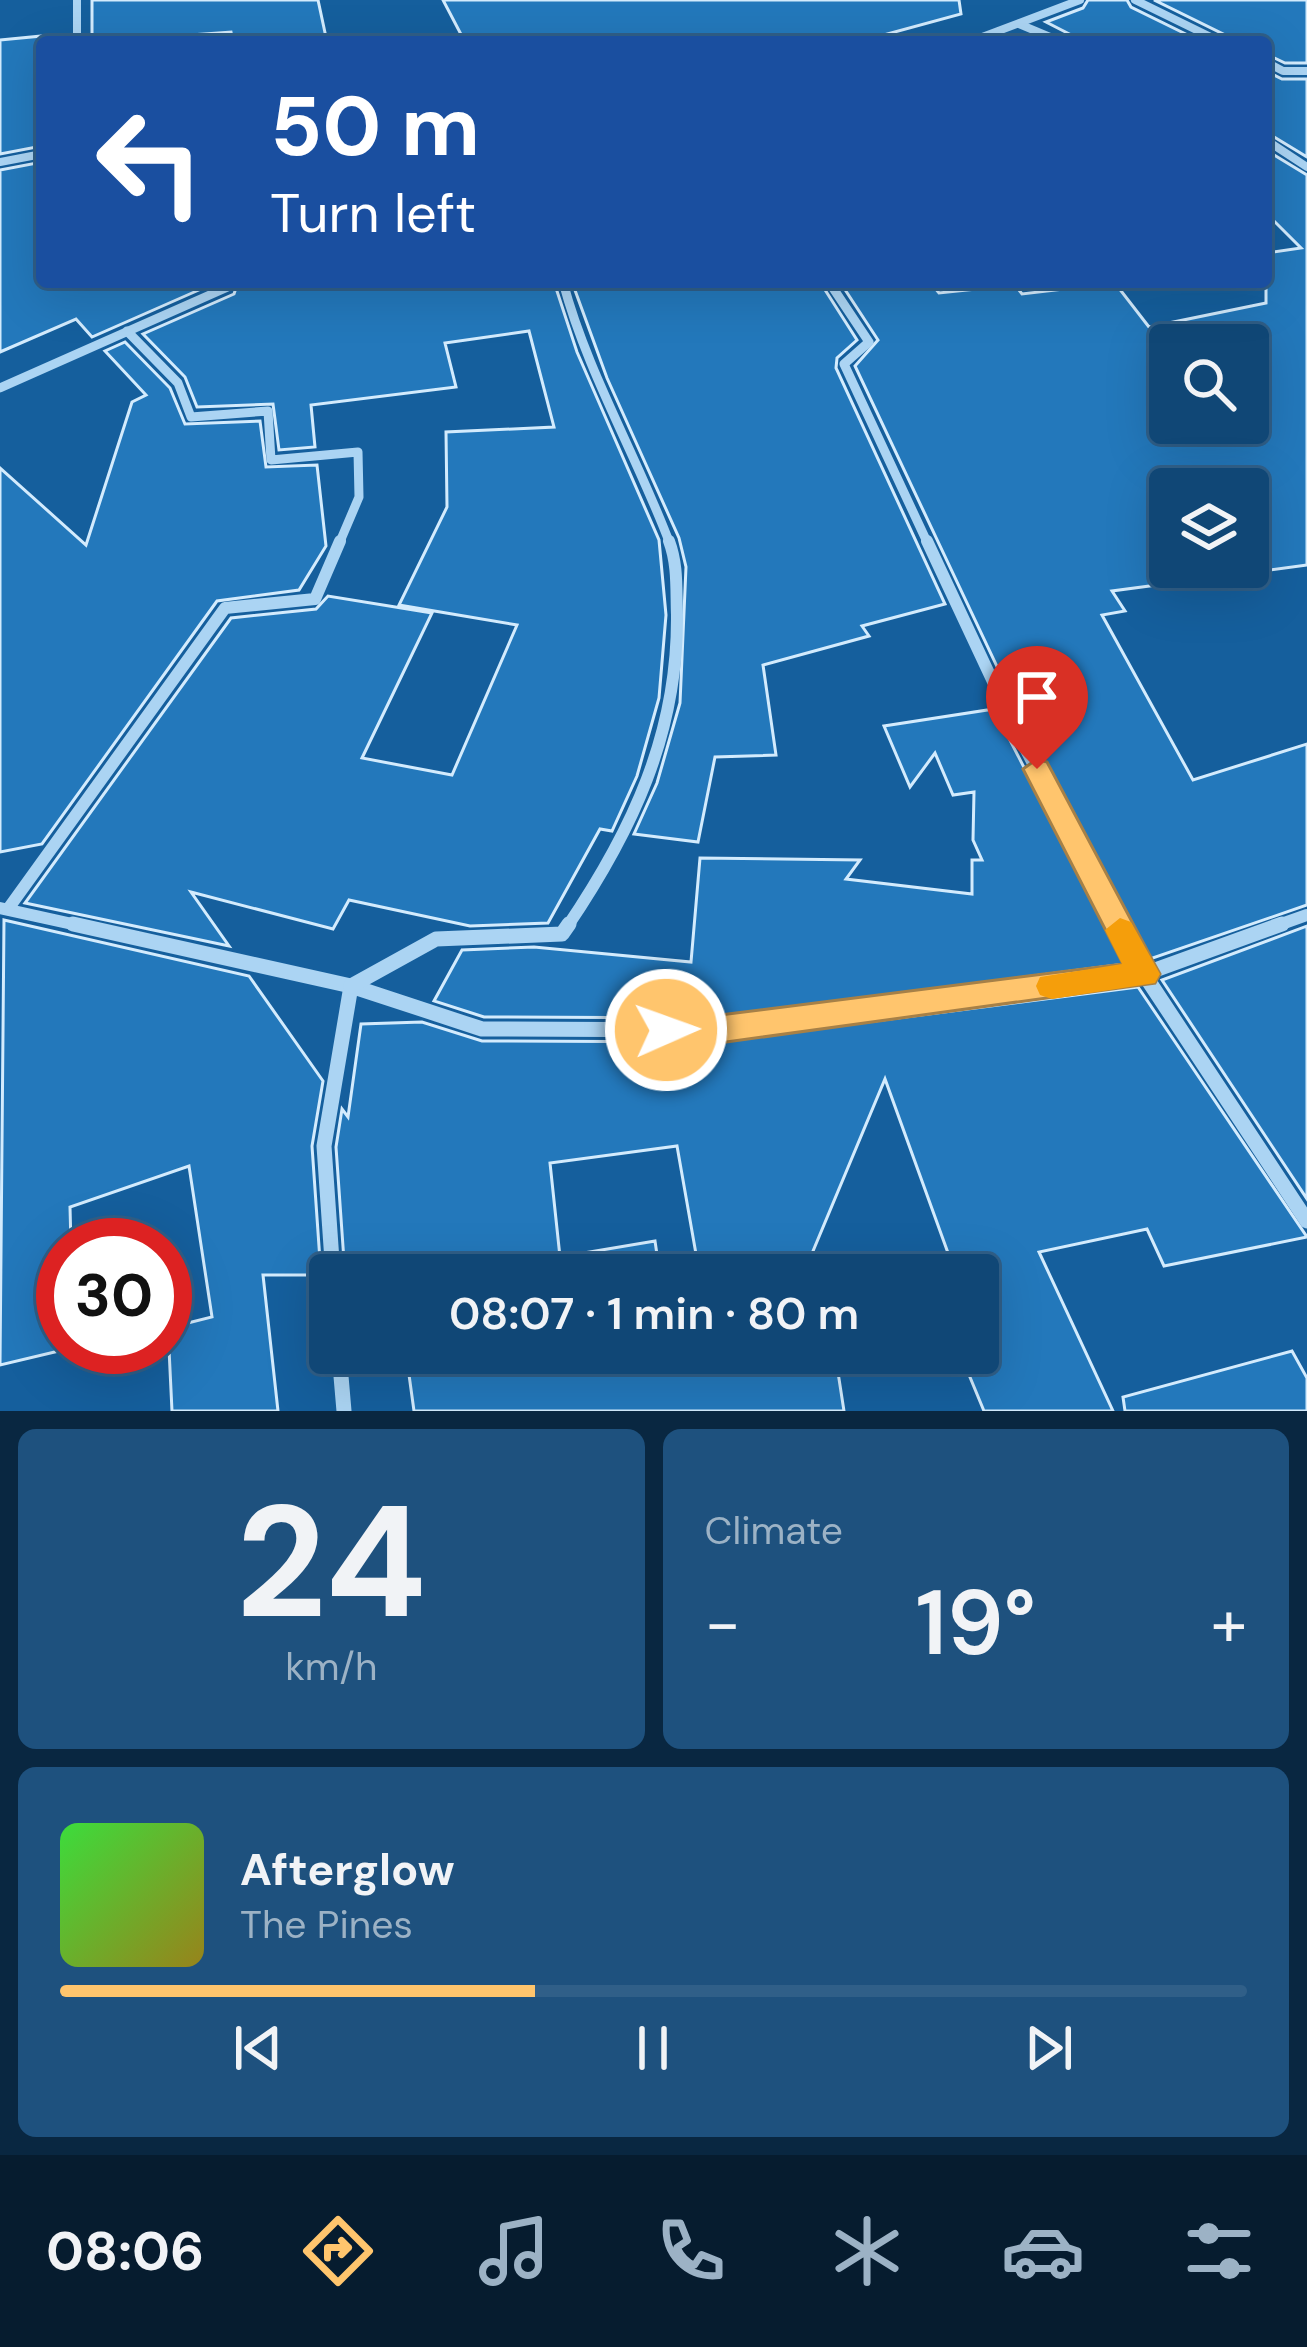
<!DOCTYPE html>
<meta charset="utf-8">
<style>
body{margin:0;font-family:"DM Sans",sans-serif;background:#1e517e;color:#f1f3f6;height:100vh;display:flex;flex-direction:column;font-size:45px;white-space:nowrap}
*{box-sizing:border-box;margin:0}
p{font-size:39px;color:#9cb2c5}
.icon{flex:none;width:66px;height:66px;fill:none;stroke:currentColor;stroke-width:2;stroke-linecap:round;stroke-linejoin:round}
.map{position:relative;height:1411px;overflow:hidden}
.drawer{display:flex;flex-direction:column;gap:18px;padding:18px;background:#092741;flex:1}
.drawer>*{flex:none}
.guide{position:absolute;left:36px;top:36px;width:1236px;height:252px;border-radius:12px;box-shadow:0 12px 48px #0002,0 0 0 3px #305f88;background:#1a4fa0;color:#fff;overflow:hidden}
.controls{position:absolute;left:1149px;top:324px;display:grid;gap:24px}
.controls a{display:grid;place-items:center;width:120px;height:120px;border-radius:12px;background:#104776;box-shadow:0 12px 48px #0002,0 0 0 3px #305f88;font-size:60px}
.speed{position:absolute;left:36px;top:1218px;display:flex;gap:24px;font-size:60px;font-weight:700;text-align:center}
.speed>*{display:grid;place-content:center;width:156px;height:156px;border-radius:50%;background:#104776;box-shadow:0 12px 48px #0002,0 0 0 3px #305f88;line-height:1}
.speed .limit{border:18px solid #d22;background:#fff;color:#111}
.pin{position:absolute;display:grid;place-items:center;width:102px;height:102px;color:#fff;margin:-123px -51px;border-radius:50% 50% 50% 0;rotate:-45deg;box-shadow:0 0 12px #0007}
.pin .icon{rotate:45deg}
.me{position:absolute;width:132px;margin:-66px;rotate:88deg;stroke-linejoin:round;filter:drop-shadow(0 0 9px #0008)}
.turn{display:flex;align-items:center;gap:42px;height:252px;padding:0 36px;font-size:54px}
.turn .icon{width:156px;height:156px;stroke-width:2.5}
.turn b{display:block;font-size:84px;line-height:102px}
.big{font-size:90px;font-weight:600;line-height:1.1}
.drawer .card{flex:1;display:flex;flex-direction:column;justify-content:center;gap:18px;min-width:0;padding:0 42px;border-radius:18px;background:#1e517e}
.drawer .dial{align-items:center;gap:0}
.dial b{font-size:156px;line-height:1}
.song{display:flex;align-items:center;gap:36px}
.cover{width:144px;height:144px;border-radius:18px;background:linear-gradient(135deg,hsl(120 70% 55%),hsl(50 70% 35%))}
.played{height:12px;border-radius:6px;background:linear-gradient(90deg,#ffc56d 40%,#305f88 40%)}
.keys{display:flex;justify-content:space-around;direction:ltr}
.heat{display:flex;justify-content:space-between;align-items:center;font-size:66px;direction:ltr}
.drawer .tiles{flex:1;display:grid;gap:18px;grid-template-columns:1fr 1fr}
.card:last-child{grid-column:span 2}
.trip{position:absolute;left:309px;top:1254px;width:690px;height:120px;border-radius:12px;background:#104776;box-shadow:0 12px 48px #0002,0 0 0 3px #305f88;font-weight:600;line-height:120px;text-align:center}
.dock{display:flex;height:192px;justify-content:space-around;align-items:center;background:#061c2f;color:#9cb2c5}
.dock .icon{width:84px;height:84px}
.dock .on{color:#ffc56d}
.dock b{font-size:54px;color:#f1f3f6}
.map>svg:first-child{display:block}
.building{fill:#2378bb;stroke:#d3ebfd;stroke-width:3;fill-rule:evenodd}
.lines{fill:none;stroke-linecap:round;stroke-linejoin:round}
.minor-far3{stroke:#abd4f3;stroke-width:8}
.minor-far2{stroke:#abd4f3;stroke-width:9}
.minor-far1{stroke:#abd4f3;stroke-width:12}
.minor{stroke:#abd4f3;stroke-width:15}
.route{fill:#ffc56d;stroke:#a68047;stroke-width:3}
.slow{fill:#f59e0b}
</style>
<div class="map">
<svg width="1307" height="1411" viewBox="0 0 1307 1411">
<rect width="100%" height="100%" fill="#155f9d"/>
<g class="building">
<polygon points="92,0 318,0 327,42 233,42 231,32 92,42"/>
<polygon points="443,0 959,0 961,14 858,42 465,42"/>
<polygon points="1088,0 1127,0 1131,7 1202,42 1085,42 1046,22 1083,8"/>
<polygon points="1154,0 1307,0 1307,63 1285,63 1266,54 1266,42 1229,42 1225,35"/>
<polygon points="42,36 42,146 0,154 0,40"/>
<polygon points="1266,71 1282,79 1307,79 1307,157 1266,132"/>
<path d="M1266,150L1307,175V565L1112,591L1125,611L1102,615L1193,780L1307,744V905L1150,959L1026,728L855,366L878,340L840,282H930L939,293L1015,285L1022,294L1115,283L1149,327L1266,303V253L1301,248L1266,213ZM1170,345H1248V423H1170ZM1170,489H1248V567H1170Z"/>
<polygon points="42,162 42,282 217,282 92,337 76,319 0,352 0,170"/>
<polygon points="238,282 554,282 577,352 659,540 666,615 659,698 637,776 612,831 600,829 548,923 470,926 349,900 333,929 191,892 229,946 25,903 231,618 316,609 328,596 432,613 362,758 452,775 517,625 399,605 447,507 446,432 554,427 529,331 445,343 456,387 311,405 315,447 279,450 273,404 197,407 185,377 143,334 234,294"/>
<polygon points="572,282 820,282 857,340 837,358 836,368 945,604 862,626 869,636 763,665 776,755 715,757 698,842 634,834 657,783 680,703 686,567 679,538 607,378"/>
<polygon points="125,342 170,388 185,424 260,421 266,467 317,465 326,546 299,590 217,601 42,844 0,852 0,468 86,545 132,402 146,395 105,351"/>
<polygon points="994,709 1125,964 711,1018 484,1017 434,1001 462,950 534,947 691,962 700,858 860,860 846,879 972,894 972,860 982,860 973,840 974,792 953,795 935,753 910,787 884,726"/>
<polygon points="4,920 249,976 323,1081 312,1146 321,1275 263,1275 278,1411 172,1411 168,1328 212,1317 189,1166 70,1207 71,1245 63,1245 63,1350 0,1365"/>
<polygon points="1307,926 1307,1199 1162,980"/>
<polygon points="1138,987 1307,1237 1164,1266 1147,1229 1039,1252 1113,1411 984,1411 960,1353 985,1353 978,1335 978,1275 956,1275 885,1079 803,1275 754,1275 696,1254 677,1146 550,1163 560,1257 655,1241 660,1275 345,1275 336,1147 342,1109 348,1117 361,1024 422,1022 482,1041 712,1042"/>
<polygon points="1292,1351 1307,1378 1307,1411 1125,1411 1123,1397"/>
<polygon points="406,1353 835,1353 844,1411 414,1411"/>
</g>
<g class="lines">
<g class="minor-far3">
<polyline points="77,0 77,42"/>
<polyline points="1135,0 1221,42"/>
<polyline points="1019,24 1062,42"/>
<polyline points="969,42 1080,0"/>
<polyline points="1266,62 1283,71 1307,71"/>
<polyline points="1266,140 1307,167"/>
<polyline points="0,162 42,154"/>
</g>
<g class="minor-far2">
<path d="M563,282C587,372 637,456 670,544"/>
<polyline points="829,282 869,342 844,364 928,544"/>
<polyline points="127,331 178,383 191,417 268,411 271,460 358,452 359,497 339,544"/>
<polyline points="0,388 230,286"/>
</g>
<g class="minor-far1">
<polyline points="927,541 1017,733 1119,927"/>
<polyline points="0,908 86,927"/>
<polyline points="8,909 225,608 315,599 340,541"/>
<path d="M567,927C632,831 678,734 677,615C676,589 678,565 669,541"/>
<polyline points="1273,927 1307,915"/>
</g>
<g class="minor">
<polyline points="73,924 351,986 324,1146 333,1275"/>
<polyline points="1118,924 1144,974 1307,1221"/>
<polyline points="351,986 482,1029 712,1030 1144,974 1282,924"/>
<polyline points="351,986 436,939 562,934 569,924"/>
<polyline points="339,1353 344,1411"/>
</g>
</g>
<polygon class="route" points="1037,759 1047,762 1155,965 1160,974 1155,983 712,1044 654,1039 650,1030 654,1020 712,1016 1123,964 1023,769"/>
<polygon class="slow" points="1120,918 1131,922 1160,974 1155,983 1052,999 1040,995 1036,986 1040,977 1122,964 1105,930"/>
</svg>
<div class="controls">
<a><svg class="icon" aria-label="search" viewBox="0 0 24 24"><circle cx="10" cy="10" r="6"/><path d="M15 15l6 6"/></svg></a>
<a><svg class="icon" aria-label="layers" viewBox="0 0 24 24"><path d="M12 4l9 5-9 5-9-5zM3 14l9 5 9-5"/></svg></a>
</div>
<div class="speed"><div class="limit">30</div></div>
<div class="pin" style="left:1037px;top:769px;background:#d93025"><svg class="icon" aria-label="arrive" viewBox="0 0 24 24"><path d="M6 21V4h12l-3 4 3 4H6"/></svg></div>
<svg class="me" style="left:666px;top:1030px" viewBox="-20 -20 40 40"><circle r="17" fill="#ffc56d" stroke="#fff" stroke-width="3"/><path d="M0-11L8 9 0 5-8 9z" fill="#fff"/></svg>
<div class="trip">08:07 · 1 min · 80 m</div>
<div class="guide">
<div class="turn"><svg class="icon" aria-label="left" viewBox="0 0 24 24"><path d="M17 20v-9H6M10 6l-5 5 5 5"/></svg><div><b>50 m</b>Turn left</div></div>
</div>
</div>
<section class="drawer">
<div class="tiles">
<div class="card dial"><b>24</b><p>km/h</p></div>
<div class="card"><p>Climate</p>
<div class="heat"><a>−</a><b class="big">19°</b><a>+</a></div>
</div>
<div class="card">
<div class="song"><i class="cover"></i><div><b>Afterglow</b><p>The Pines</p></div></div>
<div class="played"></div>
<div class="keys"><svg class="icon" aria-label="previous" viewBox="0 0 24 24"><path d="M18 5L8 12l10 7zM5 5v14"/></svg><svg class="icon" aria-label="pause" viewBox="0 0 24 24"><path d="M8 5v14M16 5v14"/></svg><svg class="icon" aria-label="next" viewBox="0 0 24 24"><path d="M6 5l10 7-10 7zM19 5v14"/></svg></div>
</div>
</div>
</section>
<nav class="dock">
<b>08:06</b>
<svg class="icon on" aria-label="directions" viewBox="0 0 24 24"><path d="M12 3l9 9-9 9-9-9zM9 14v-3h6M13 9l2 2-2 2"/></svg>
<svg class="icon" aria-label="music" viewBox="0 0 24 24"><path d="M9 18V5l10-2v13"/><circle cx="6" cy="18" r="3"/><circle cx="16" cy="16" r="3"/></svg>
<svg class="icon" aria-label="phone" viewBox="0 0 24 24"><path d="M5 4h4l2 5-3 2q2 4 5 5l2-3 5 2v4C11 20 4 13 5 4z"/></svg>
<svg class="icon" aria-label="climate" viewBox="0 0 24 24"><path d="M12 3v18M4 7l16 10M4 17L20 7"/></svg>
<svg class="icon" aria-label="car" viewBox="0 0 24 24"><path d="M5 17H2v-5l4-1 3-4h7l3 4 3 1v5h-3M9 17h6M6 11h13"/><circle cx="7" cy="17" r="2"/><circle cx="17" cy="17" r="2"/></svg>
<svg class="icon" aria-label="filters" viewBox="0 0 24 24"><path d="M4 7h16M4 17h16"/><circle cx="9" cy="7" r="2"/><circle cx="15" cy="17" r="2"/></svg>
</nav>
